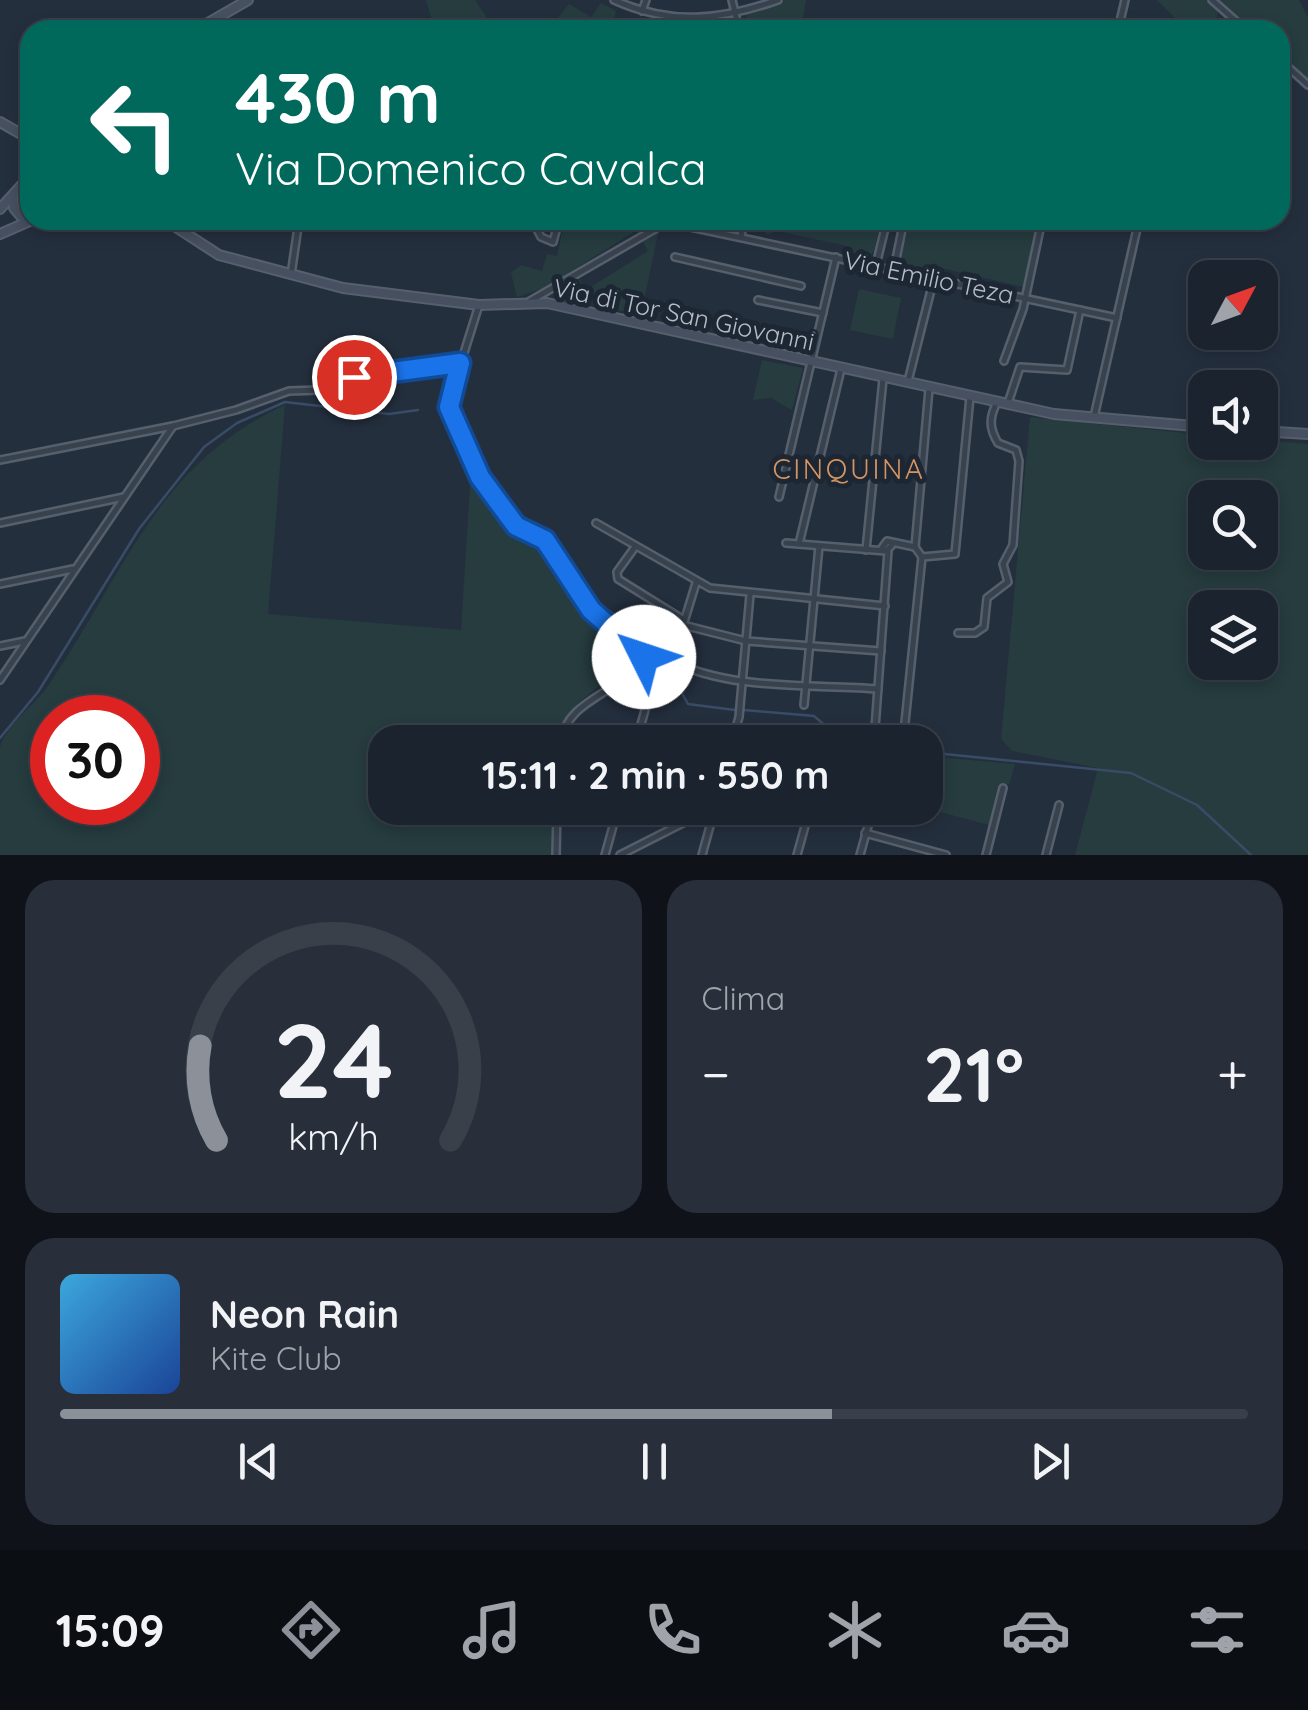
<!DOCTYPE html>
<html lang="it">
<meta charset="utf-8">
<style>
body{margin:0;font-family:Quicksand,sans-serif;background:#282f3a;color:#f1f3f6;height:100vh;display:flex;flex-direction:column;font-size:38px;white-space:nowrap}
*{box-sizing:border-box;margin:0}
p{font-size:32px;color:#a0a4aa}
.icon{flex:none;width:55px;height:55px;fill:none;stroke:currentColor;stroke-width:2;stroke-linecap:round;stroke-linejoin:round}
.map{position:relative;height:855px;overflow:hidden}
.panel{display:flex;flex-direction:column;gap:25px;padding:25px;background:#0f1319;flex:1}
.panel>*{flex:none}
.banner{position:absolute;left:20px;top:20px;width:1270px;height:210px;border-radius:30px;box-shadow:0 5px 15px #0003,0 0 0 2px #39404a;background:#00695c;color:#fff;overflow:hidden}
.needle{width:65px;rotate:49deg}
.fabs{position:absolute;left:1188px;top:260px;display:grid;gap:20px}
.fabs a{display:grid;place-items:center;width:90px;height:90px;border-radius:20px;background:#1b232e;box-shadow:0 5px 15px #0003,0 0 0 2px #39404a;font-size:50px}
.speed{position:absolute;left:30px;top:695px;display:flex;gap:20px;font-size:50px;font-weight:700;text-align:center}
.speed>*{display:grid;place-content:center;width:130px;height:130px;border-radius:50%;background:#1b232e;box-shadow:0 5px 15px #0003,0 0 0 2px #39404a;line-height:1}
.speed .limit{border:15px solid #d22;background:#fff;color:#111}
.pin{position:absolute;display:grid;place-items:center;width:85px;height:85px;color:#fff;margin:-42px;border:5px solid #fff;border-radius:50%;box-shadow:0 2px 10px #0007}
.me{position:absolute;width:110px;margin:-55px;rotate:311deg;stroke-linejoin:round;filter:drop-shadow(0 0 8px #0008)}
.turn{display:flex;align-items:center;gap:35px;height:210px;padding:0 50px;font-size:45px}
.turn .icon{width:130px;height:130px;stroke-width:2.5}
.turn b{display:block;font-size:70px;line-height:85px}
.big{font-size:75px;font-weight:800;line-height:1.1}
.panel .widget{flex:1;display:flex;flex-direction:column;justify-content:center;gap:15px;min-width:0;padding:0 35px;border-radius:30px;background:#282f3a}
.panel .dial{align-items:center;gap:0}
.dial svg{height:260px;overflow:visible;fill:none;stroke:#39404a;stroke-width:7;stroke-linecap:round;text-anchor:middle}
.dial text{fill:#f1f3f6;stroke:none}
.song{display:flex;align-items:center;gap:30px}
.cover{width:120px;height:120px;border-radius:15px;background:linear-gradient(135deg,hsl(200 70% 55%),hsl(220 70% 35%))}
.played{height:10px;border-radius:5px;background:linear-gradient(90deg,#8c9099 65%,#39404a 65%)}
.keys{display:flex;justify-content:space-around;direction:ltr}
.heat{display:flex;justify-content:space-between;align-items:center;font-size:55px;direction:ltr}
.panel .tiles{flex:1;display:grid;gap:25px;grid-template-columns:1fr 1fr}
.widget:last-child{grid-column:span 2}
.trip{position:absolute;left:368px;top:725px;width:575px;height:100px;border-radius:30px;background:#1b232e;box-shadow:0 5px 15px #0003,0 0 0 2px #39404a;font-weight:800;line-height:100px;text-align:center}
.tabs{display:flex;height:160px;justify-content:space-around;align-items:center;background:#0b0e12;color:#a0a4aa}
.tabs .icon{width:70px;height:70px}
.tabs .current{color:#8c9099}
.tabs b{font-size:45px;color:#f1f3f6}
.map>svg:first-child{display:block}
.green{fill:#263c3f;fill-rule:evenodd}
.lines{fill:none;stroke-linecap:round;stroke-linejoin:round}
.stream{stroke:#394c67;stroke-width:2.5}
.street-casing{stroke:#565f6c;stroke-width:10}
.secondary-casing{stroke:#565f6c;stroke-width:12}
.street{stroke:#38414e;stroke-width:5}
.secondary{stroke:#465061;stroke-width:8}
.route-casing{stroke:#114b97;stroke-width:25}
.route{stroke:#1a73e8;stroke-width:18}
.labels{text-anchor:middle;dominant-baseline:central;stroke-width:10;stroke-linejoin:round;paint-order:stroke}
.street-label{font-size:25px;fill:#b4bcc9;stroke:#1d2633}
.neighbourhood-label{font-size:28px;letter-spacing:2.5px;fill:#d59563;stroke:#1d2633}
</style>
<div class="map">
<svg width="1308" height="855" viewBox="0 0 1308 855">
<rect width="100%" height="100%" fill="#242f3e"/>
<g class="green">
<polygon points="426,0 475,0 495,30 435,30"/>
<polygon points="786,0 806,0 801,30 749,30 746,12"/>
<polygon points="1157,0 1206,0 1218,11 1214,30 1187,30"/>
<polygon points="1217,0 1299,0 1308,18 1308,81 1280,56 1280,30 1251,30"/>
<polygon points="601,3 616,11 612,30 548,30 569,4 591,17"/>
<polygon points="565,220 653,220 544,288 517,297 511,273 521,265 542,271 547,254 557,256"/>
<polygon points="766,220 881,220 874,251 868,256 847,252 847,246 777,231 766,235"/>
<polygon points="910,220 1038,220 1024,287 928,265 925,271 907,267 901,258"/>
<polygon points="659,229 641,315 566,299 564,291 579,279 586,290 648,251 642,240"/>
<polygon points="859,289 901,298 893,339 850,330"/>
<polygon points="762,360 803,368 792,410 771,398 753,400"/>
<path d="M285,405L268,614L461,630L471,469L515,528L538,536L589,611L639,652L640,660C609,682 561,702 559,742H385V808H558L556,855H0C0,822 0,779 0,747C5,727 35,704 47,687C123,578 155,464 285,405ZM52,718H138V802H52Z"/>
<path d="M1030,417L1205,435V442L1260,440L1308,444V855H1075L1098,768L1012,751L1001,739ZM1205,498H1260V552H1205ZM1205,608H1260V662H1205Z"/>
<polygon points="925,756 1015,764 1009,785 1000,784 989,825 925,808"/>
</g>
<g class="lines">
<g class="stream">
<polyline points="452,425 464,462 511,527 540,543 586,611 649,664 668,668 688,704 735,710"/>
<polyline points="744,710 814,716 836,735 900,742"/>
<polyline points="0,738 38,692 139,529 204,447 237,423 285,402 389,414 418,410"/>
<polyline points="925,752 1131,773 1197,805 1251,855"/>
</g>
<defs>
<g id="street">
<path d="M614,0C671,26 721,20 778,0"/>
<polyline points="732,0 739,30"/>
<polyline points="1212,0 1246,30"/>
<polyline points="642,11 646,0"/>
<polyline points="1118,30 1125,0"/>
<polyline points="1280,60 1308,85"/>
<polyline points="532,220 541,237 553,242 559,220"/>
<polyline points="741,236 744,220"/>
<polyline points="675,257 801,286"/>
<polyline points="876,265 887,220"/>
<polyline points="894,269 904,220"/>
<polyline points="291,275 299,220"/>
<polyline points="562,287 560,295 571,306"/>
<polyline points="758,300 823,313"/>
<polyline points="530,301 667,222 1117,318"/>
<path d="M479,305L448,404L475,469L516,526L545,540L591,610L645,657C625,692 566,698 561,742"/>
<polyline points="1004,361 1023,309 1042,220"/>
<polyline points="908,381 934,278"/>
<polyline points="1008,403 1020,367 1067,370 1080,310"/>
<polyline points="1094,417 1139,220"/>
<polyline points="0,460 173,426 236,410 289,391 320,390 354,377 460,363"/>
<polyline points="779,497 836,257"/>
<polyline points="0,523 124,497"/>
<polyline points="596,523 710,588 885,606"/>
<polyline points="786,543 886,551 892,545"/>
<polyline points="799,544 841,369"/>
<polyline points="635,547 617,572 618,579 684,620"/>
<polyline points="915,547 929,389"/>
<polyline points="882,548 887,541 915,547"/>
<polyline points="866,550 883,379"/>
<polyline points="922,557 955,554 970,397"/>
<polyline points="0,584 73,569"/>
<path d="M607,614C627,630 647,648 670,660C729,691 813,684 878,689"/>
<polyline points="683,625 746,641 881,651"/>
<path d="M958,633H975L984,627L987,598L1008,582L1003,564L1013,545L1019,461L1016,450L998,443C989,428 989,418 997,402"/>
<polyline points="0,646 25,641"/>
<polyline points="672,661 696,583"/>
<polyline points="633,671 645,710 636,742"/>
<polyline points="0,680 173,426"/>
<polyline points="804,705 819,546"/>
<polyline points="732,742 739,717 750,595"/>
<polyline points="874,742 888,551"/>
<polyline points="903,742 922,557 915,547"/>
<polyline points="865,833 946,855"/>
<polyline points="556,855 557,808"/>
<polyline points="605,855 618,808"/>
<polyline points="620,855 685,822 711,821"/>
<polyline points="702,855 715,808"/>
<polyline points="797,855 810,808"/>
<polyline points="860,855 873,808"/>
<polyline points="986,855 1003,788"/>
<polyline points="1046,855 1059,805"/>
</g>
<g id="secondary">
<polyline points="196,30 248,0"/>
<polyline points="0,122 30,139"/>
<polyline points="13,196 14,208 26,222"/>
<polyline points="0,209 30,176"/>
<polyline points="165,220 219,255 343,288 479,305 547,303 1054,414 1205,427"/>
<polyline points="0,234 32,220"/>
<polyline points="1260,431 1308,434"/>
</g>
</defs>
<use href="#street" class="street-casing"/>
<use href="#secondary" class="secondary-casing"/>
<use href="#street" class="street"/>
<use href="#secondary" class="secondary"/>
</g>
<g class="lines">
<defs>
<polyline id="route" points="354,377 460,363 449,407 480,477 516,526 545,540 591,610 644,657"/>
</defs>
<use href="#route" class="route-casing"/>
<use href="#route" class="route"/>
</g>
<g class="labels">
<g class="street-label">
<text transform="translate(929 277) rotate(12)">Via Emilio Teza</text>
<text transform="translate(684 314) rotate(12)">Via di Tor San Giovanni</text>
</g>
<g class="neighbourhood-label">
<text x="849" y="468">CINQUINA</text>
</g>
</g>
</svg>
<div class="fabs">
<a><svg class="needle" viewBox="-14 -14 28 28"><path d="M0-13l5 13h-10z" fill="#e53935"/><path d="M0 13l5-13h-10z" fill="#a0a4aa"/></svg></a>
<a><svg class="icon" aria-label="sound" viewBox="0 0 24 24"><path d="M4 9h4l5-4v14l-5-4H4zM17 9q2 3 0 6"/></svg></a>
<a><svg class="icon" aria-label="search" viewBox="0 0 24 24"><circle cx="10" cy="10" r="6"/><path d="M15 15l6 6"/></svg></a>
<a><svg class="icon" aria-label="layers" viewBox="0 0 24 24"><path d="M12 4l9 5-9 5-9-5zM3 14l9 5 9-5"/></svg></a>
</div>
<div class="speed"><div class="limit">30</div></div>
<div class="pin" style="left:354px;top:377px;background:#d93025"><svg class="icon" aria-label="arrive" viewBox="0 0 24 24"><path d="M6 21V4h12l-3 4 3 4H6"/></svg></div>
<svg class="me" style="left:644px;top:657px" viewBox="-20 -20 40 40"><circle r="19" fill="#fff"/><path d="M0-13L10 11 0 6-10 11z" fill="#1a73e8"/></svg>
<div class="trip">15:11 · 2 min · 550 m</div>
<div class="banner">
<div class="turn"><svg class="icon" aria-label="left" viewBox="0 0 24 24"><path d="M17 20v-9H6M10 6l-5 5 5 5"/></svg><div><b>430 m</b>Via Domenico Cavalca</div></div>
</div>
</div>
<section class="panel">
<div class="tiles">
<div class="widget dial"><svg viewBox="0 0 100 80">
<path d="M14 69A42 42 0 1 1 86 69"/>
<path d="M14 69A42 42 0 0 1 9 40" stroke="#8c9099"/>
<text x="50" y="56" font-size="32" font-weight="700">24</text>
<text x="50" y="72" font-size="11">km/h</text>
</svg></div>
<div class="widget"><p>Clima</p>
<div class="heat"><a>−</a><b class="big">21°</b><a>+</a></div>
</div>
<div class="widget">
<div class="song"><i class="cover"></i><div><b>Neon Rain</b><p>Kite Club</p></div></div>
<div class="played"></div>
<div class="keys"><svg class="icon" aria-label="previous" viewBox="0 0 24 24"><path d="M18 5L8 12l10 7zM5 5v14"/></svg><svg class="icon" aria-label="pause" viewBox="0 0 24 24"><path d="M8 5v14M16 5v14"/></svg><svg class="icon" aria-label="next" viewBox="0 0 24 24"><path d="M6 5l10 7-10 7zM19 5v14"/></svg></div>
</div>
</div>
</section>
<nav class="tabs">
<b>15:09</b>
<svg class="icon current" aria-label="directions" viewBox="0 0 24 24"><path d="M12 3l9 9-9 9-9-9zM9 14v-3h6M13 9l2 2-2 2"/></svg>
<svg class="icon" aria-label="music" viewBox="0 0 24 24"><path d="M9 18V5l10-2v13"/><circle cx="6" cy="18" r="3"/><circle cx="16" cy="16" r="3"/></svg>
<svg class="icon" aria-label="phone" viewBox="0 0 24 24"><path d="M5 4h4l2 5-3 2q2 4 5 5l2-3 5 2v4C11 20 4 13 5 4z"/></svg>
<svg class="icon" aria-label="climate" viewBox="0 0 24 24"><path d="M12 3v18M4 7l16 10M4 17L20 7"/></svg>
<svg class="icon" aria-label="car" viewBox="0 0 24 24"><path d="M5 17H2v-5l4-1 3-4h7l3 4 3 1v5h-3M9 17h6M6 11h13"/><circle cx="7" cy="17" r="2"/><circle cx="17" cy="17" r="2"/></svg>
<svg class="icon" aria-label="filters" viewBox="0 0 24 24"><path d="M4 7h16M4 17h16"/><circle cx="9" cy="7" r="2"/><circle cx="15" cy="17" r="2"/></svg>
</nav>
